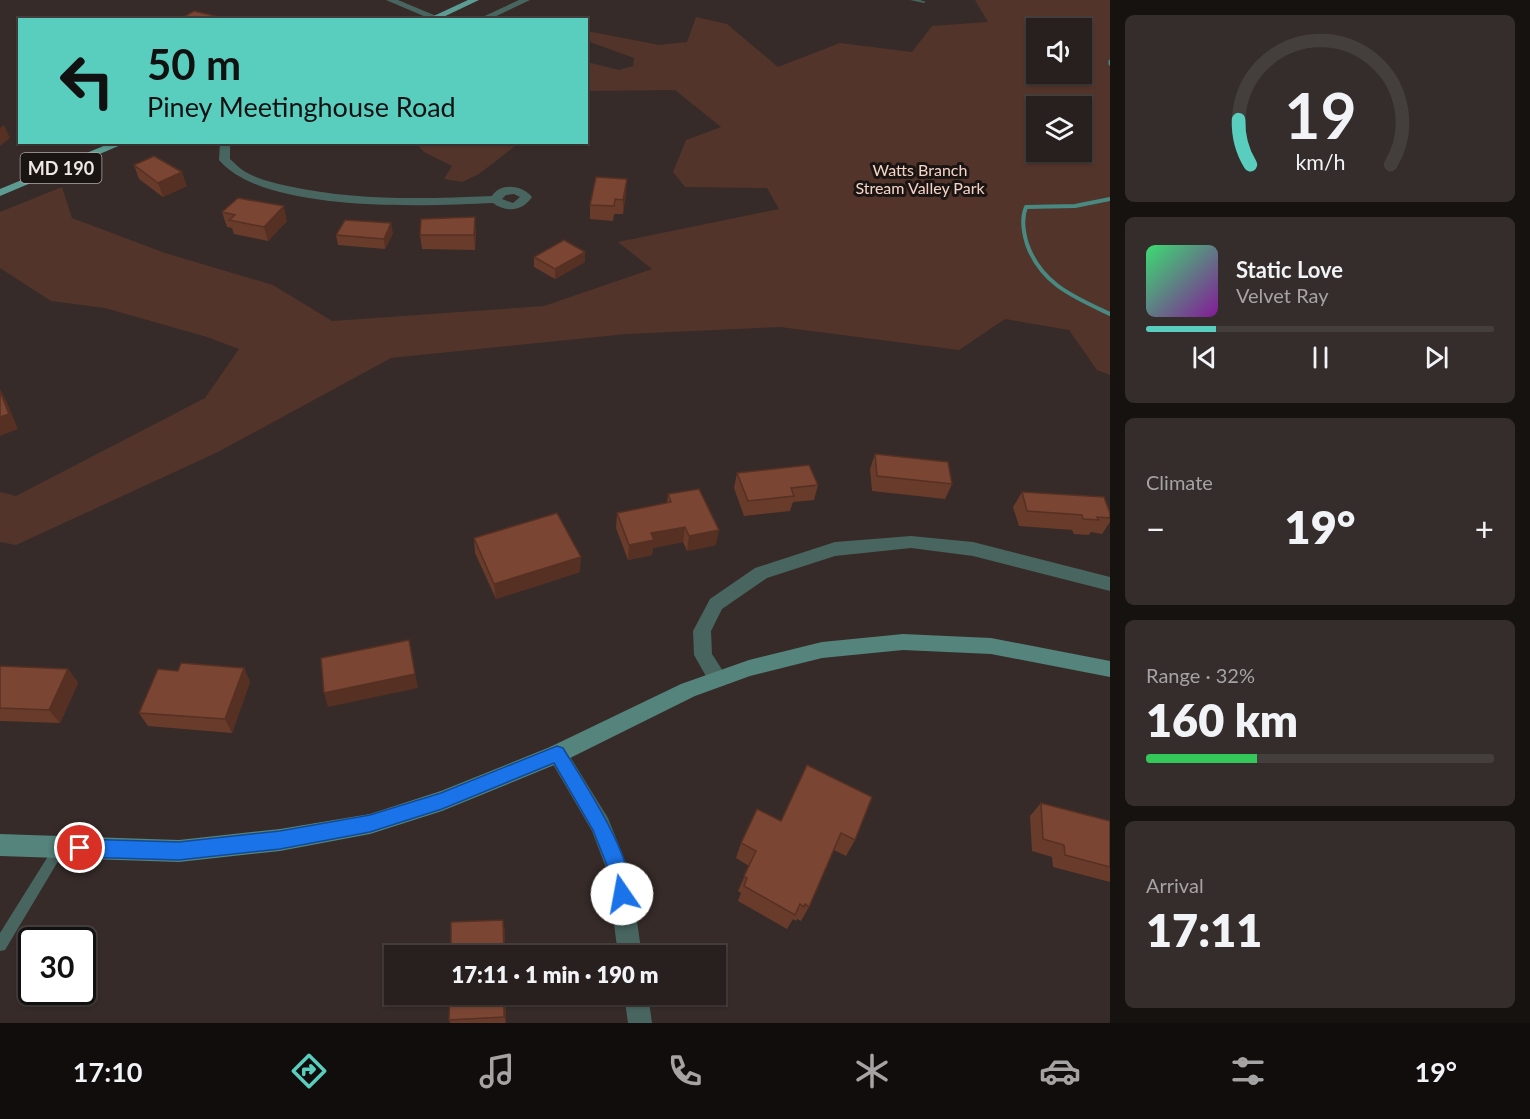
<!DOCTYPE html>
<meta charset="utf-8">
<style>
body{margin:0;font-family:Lato,sans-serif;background:#342d2b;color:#f1f3f6;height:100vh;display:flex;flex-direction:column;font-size:22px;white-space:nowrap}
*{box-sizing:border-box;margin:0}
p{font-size:20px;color:#a5a3a4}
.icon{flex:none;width:33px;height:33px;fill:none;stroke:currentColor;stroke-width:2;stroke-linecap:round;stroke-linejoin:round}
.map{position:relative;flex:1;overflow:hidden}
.panel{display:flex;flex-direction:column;gap:15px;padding:15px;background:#161210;width:420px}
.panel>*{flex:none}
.hud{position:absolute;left:18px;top:18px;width:570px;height:126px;border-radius:0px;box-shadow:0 2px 4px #0004,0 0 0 2px #443e3c;background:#59cebe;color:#111;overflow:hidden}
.controls{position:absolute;left:1026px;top:18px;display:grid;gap:12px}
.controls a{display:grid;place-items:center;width:66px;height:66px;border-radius:0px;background:#28201e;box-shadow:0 2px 4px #0004,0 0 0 2px #443e3c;font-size:30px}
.speed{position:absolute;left:18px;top:927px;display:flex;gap:12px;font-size:30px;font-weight:700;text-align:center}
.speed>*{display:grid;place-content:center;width:78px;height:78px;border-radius:50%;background:#28201e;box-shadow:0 2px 4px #0004,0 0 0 2px #443e3c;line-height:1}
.speed .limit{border:3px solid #111;border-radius:9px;background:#fff;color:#111}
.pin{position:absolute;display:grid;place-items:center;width:51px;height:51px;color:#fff;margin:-26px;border:3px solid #fff;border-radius:50%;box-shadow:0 2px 6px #0007}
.me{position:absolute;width:66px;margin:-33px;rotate:348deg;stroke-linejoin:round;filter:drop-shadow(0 0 4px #0008)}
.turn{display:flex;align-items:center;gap:21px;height:126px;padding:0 30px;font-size:27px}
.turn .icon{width:78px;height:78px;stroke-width:2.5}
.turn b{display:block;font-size:42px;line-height:51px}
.big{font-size:45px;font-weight:800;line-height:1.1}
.panel .tile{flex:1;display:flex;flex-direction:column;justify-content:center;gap:9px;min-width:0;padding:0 21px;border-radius:9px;background:#342d2b}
.panel .dial{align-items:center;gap:0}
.dial svg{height:156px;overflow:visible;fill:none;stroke:#443e3c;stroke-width:7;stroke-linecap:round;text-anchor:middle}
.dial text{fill:#f1f3f6;stroke:none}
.song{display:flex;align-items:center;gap:18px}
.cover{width:72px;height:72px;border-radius:9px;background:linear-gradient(135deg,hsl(140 70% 55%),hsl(290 70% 35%))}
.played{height:6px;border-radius:3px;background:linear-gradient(90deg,#59cebe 20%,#443e3c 20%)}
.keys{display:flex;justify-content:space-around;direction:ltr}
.heat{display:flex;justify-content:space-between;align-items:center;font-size:33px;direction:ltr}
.charge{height:9px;border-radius:4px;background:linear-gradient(90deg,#34c759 32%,#443e3c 0)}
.trip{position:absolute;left:384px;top:945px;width:342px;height:60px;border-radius:0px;background:#28201e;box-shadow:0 2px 4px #0004,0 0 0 2px #443e3c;font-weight:800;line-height:60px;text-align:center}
.dock{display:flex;height:96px;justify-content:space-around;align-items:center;background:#100d0c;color:#a5a3a4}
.dock .icon{width:42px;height:42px}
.dock .on{color:#59cebe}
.dock b{font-size:27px;color:#f1f3f6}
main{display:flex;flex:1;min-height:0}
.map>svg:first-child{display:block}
.green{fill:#53342a;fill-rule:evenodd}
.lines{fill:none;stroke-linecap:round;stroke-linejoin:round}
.stream-far1{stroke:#488a82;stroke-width:3}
.stream{stroke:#488a82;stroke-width:4}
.service{fill:#486560;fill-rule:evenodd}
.minor{fill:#486560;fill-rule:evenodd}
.secondary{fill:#54847c;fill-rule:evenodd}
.primary{fill:#5c9c92;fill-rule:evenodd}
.wall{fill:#693b2b}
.shaded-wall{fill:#553023}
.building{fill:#7a4532;stroke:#553023;stroke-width:1.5}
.route{fill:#1a73e8;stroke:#114b97;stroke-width:1.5}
.labels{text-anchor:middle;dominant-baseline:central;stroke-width:6;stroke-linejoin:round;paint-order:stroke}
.far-park-label{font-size:16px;fill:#f6d3c6;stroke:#1a1513}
.shield{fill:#1a1513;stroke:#afa9a7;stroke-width:1.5}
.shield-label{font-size:18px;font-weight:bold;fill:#efe8e6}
</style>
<main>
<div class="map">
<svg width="1110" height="1023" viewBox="0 0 1110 1023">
<rect width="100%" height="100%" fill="#362b28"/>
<g class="green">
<path d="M975,0H1110V375L1097,370L1069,330L1005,319L959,350L780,327L626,334L391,358L218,452L16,545L0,542V492L16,496L205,398L239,349L207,337L105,308L51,301L0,268V212L62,187L72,218L165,253L273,285L332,321L544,306L652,269L618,242L779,209L767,188L685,187L673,172L686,140L721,127L675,90L587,91V62L619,70L633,66L634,58L587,41V31L659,45L687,42L696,17L727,24L778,67L840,43L912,52L932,26L988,22ZM1036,28H1082V74H1036ZM1082,106V152H1036V106Z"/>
<polygon points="416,143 519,143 479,174 462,182 444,179 452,166 424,152"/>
</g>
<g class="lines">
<polyline class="stream-far1" points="1110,61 1110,64"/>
<path class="stream" d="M1110,199L1075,206L1026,207C1021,219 1023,231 1027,244C1041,284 1074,297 1110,314"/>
<g class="service">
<polygon points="910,0 920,0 926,2 924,3"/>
<polygon points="59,843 63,845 65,849 63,853 5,950 0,951 0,933 55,845"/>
</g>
<g class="minor">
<polygon points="386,0 398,0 446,20 433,20"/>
<polygon points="519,0 530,0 488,20 476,20"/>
<path d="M220,142H230V159C235,163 239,168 244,171C257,179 274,183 288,186C356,201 423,199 492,196C500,182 523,185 532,197C523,211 506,213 493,203C427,206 265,214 219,160ZM514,194L520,197L513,203L502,199L506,195Z"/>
<polygon points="911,536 973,542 1110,577 1110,591 973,556 911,548 835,556 767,578 722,609 711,631 712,654 728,679 725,685 718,687 711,685 694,655 693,631 710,599 755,568 835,542"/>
<polygon points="557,745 564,747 608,818 630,873 642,956 618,956 608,873 592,831 547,754 550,747"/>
<polygon points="624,994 648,994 652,1023 628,1023"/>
</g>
<polygon class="secondary" points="903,634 991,638 1110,661 1110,677 991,654 903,650 822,658 750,676 695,696 564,761 442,811 370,834 280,851 179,862 0,856 0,834 179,840 280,829 370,814 441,791 550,747 681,684 749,660 822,642"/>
<g class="primary">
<polygon points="468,0 479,0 437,20 425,20"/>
<polygon points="113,142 128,142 0,196 0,189"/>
</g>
</g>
<g class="wall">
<polygon points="276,142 300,142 297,146 277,145"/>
<polygon points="134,165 187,186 163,197 139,179"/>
<polygon points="626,193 623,214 614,214 613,221 590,219 590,205"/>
<polygon points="222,212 287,221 268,241 234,234 232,228 227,227"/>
<polygon points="476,232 475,250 422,249 420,235"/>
<polygon points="393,233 385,249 338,245 336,235"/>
<polygon points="585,252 585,262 555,279 534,267 534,257"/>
<polygon points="875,454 952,484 945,499 872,491 870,469"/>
<polygon points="737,473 818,485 814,500 793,502 790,511 744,516 734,488"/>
<polygon points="1022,492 1110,513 1110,522 1102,534 1091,532 1089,535 1074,534 1072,530 1019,526 1013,507"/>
<polygon points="668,494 716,545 687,551 683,542 653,548 652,555 628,560 616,528 617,513 667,503"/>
<polygon points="474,538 580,572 496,599 475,553"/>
<polygon points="0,666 68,669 78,683 60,723 0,721"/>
<polygon points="244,668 250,682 232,733 148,726 139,713 178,671"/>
<polygon points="807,765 855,840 846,856 834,850 809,907 801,921 797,919 796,921 793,919 787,929 738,901 741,893 738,891 749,866 736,858 741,843 781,821"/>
<polygon points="1041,803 1110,821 1110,882 1053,867 1052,857 1032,851 1030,816"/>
<polygon points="505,994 506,1023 450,1023 449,1020"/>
</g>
<g class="shaded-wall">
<polygon points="4,125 10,138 0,146 0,128"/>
<polygon points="182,172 187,186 163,197 158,183"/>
<polygon points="627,179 626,193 623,214 623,200"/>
<polygon points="284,206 287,221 268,241 264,227"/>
<polygon points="475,217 476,232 475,250 474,235"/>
<polygon points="391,223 393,233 385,249 384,239"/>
<polygon points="585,252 585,262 555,279 555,269"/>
<polygon points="0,389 6,400 18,429 0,436"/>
<polygon points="685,527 683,542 653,548 652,555 628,560 629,545 651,533"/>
<polygon points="719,530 716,545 687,551 689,536"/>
<polygon points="581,557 580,572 496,599 494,584"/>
<polygon points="409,640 418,688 328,707 324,693"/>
<polygon points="244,668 250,682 232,733 225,719"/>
<polygon points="68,669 78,683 60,723 49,710"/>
<polygon points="503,920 505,930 505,956 504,956"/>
<polygon points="504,994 505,994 506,1023 504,1017"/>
</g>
<g class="building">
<polygon points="194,11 215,16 209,20 178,20"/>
<polygon points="154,156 182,172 158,183 134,165"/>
<polygon points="596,177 627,179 623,200 615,199 614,206 590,205"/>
<polygon points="238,198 284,206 264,227 229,220 235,215 222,212"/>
<polygon points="475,217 474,235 420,235 421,219"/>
<polygon points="345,220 391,223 384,239 336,235"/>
<polygon points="564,240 585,252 555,269 534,257"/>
<polygon points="0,391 9,414 0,417"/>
<polygon points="875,454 948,462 952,484 877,476"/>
<polygon points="809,465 818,485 791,488 794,496 748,501 737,473"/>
<polygon points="699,489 719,530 689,536 685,527 651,533 654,540 629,545 617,513 671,502 668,494"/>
<polygon points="1022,492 1104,497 1110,513 1110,518 1097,517 1099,520 1083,519 1082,515 1027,511"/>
<polygon points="557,513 581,557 494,584 474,538"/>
<polygon points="409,640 415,674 324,693 321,658"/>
<polygon points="181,663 244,668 225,719 139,713 158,669 178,671"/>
<polygon points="0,666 68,669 49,710 0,708"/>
<polygon points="807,765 872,797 855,840 841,833 809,907 805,904 804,907 800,904 795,915 744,886 747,878 744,876 756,851 741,843 757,809 781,821"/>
<polygon points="1041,803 1110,821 1110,867 1065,855 1064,845 1043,839"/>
<polygon points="503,920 504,956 451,956 451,922"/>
<polygon points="450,994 504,994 504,1017 449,1020"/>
</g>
<path class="route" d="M557,746L563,748C581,778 642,868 628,900L622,903L615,900L610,873L593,830L554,763L442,809L370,832L280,849L179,860L80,857L73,854L70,848L73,841L80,839L179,842L280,831L370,815L441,793Z"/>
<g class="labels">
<g class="far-park-label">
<text x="920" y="169">Watts Branch<tspan x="920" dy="18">Stream Valley Park</tspan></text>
</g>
<rect class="shield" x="20.5" y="153" width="81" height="30" rx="4.5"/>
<g class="shield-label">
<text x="61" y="168">MD 190</text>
</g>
</g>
</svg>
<div class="controls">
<a><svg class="icon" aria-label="sound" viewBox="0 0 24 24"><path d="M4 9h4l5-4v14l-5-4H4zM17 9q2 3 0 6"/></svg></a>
<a><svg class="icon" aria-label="layers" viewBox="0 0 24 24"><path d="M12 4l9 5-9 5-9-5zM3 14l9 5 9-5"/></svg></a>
</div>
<div class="speed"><div class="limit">30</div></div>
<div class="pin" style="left:80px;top:848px;background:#d93025"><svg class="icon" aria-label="arrive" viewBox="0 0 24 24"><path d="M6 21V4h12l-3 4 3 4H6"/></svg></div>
<svg class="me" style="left:622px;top:894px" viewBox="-20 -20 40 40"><circle r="19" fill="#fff"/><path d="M0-13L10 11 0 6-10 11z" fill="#1a73e8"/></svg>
<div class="trip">17:11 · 1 min · 190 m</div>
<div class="hud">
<div class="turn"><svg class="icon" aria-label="left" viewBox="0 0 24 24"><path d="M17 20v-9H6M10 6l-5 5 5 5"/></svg><div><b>50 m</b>Piney Meetinghouse Road</div></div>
</div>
</div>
<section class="panel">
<div class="tile dial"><svg viewBox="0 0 100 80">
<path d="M14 69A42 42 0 1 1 86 69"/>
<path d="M14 69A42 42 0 0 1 8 46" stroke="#59cebe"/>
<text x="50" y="56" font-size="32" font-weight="700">19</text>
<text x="50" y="72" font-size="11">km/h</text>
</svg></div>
<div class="tile">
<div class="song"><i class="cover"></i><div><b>Static Love</b><p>Velvet Ray</p></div></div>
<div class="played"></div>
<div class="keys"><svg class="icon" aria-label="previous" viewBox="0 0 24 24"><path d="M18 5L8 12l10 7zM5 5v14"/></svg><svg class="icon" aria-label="pause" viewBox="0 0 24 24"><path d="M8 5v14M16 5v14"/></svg><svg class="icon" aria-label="next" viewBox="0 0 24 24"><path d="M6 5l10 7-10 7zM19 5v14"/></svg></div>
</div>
<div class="tile"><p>Climate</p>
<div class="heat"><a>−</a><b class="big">19°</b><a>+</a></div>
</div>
<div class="tile"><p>Range · 32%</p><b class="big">160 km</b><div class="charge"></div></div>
<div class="tile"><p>Arrival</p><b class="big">17:11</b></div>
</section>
</main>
<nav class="dock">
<b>17:10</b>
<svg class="icon on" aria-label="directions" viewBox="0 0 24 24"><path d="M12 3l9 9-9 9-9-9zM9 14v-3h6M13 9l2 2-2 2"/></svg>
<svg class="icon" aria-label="music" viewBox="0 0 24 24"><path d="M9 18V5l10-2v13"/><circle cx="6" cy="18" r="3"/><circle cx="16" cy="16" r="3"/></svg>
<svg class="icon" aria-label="phone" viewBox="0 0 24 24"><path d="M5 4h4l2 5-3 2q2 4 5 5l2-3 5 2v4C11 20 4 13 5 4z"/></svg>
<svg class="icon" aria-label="climate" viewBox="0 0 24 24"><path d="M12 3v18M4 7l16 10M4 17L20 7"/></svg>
<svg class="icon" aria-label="car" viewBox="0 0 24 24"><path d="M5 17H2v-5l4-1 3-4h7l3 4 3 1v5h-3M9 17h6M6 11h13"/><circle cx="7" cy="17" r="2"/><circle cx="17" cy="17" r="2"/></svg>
<svg class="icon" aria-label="filters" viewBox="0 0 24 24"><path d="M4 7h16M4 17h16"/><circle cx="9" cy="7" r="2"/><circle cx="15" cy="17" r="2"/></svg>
<b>19°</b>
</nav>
